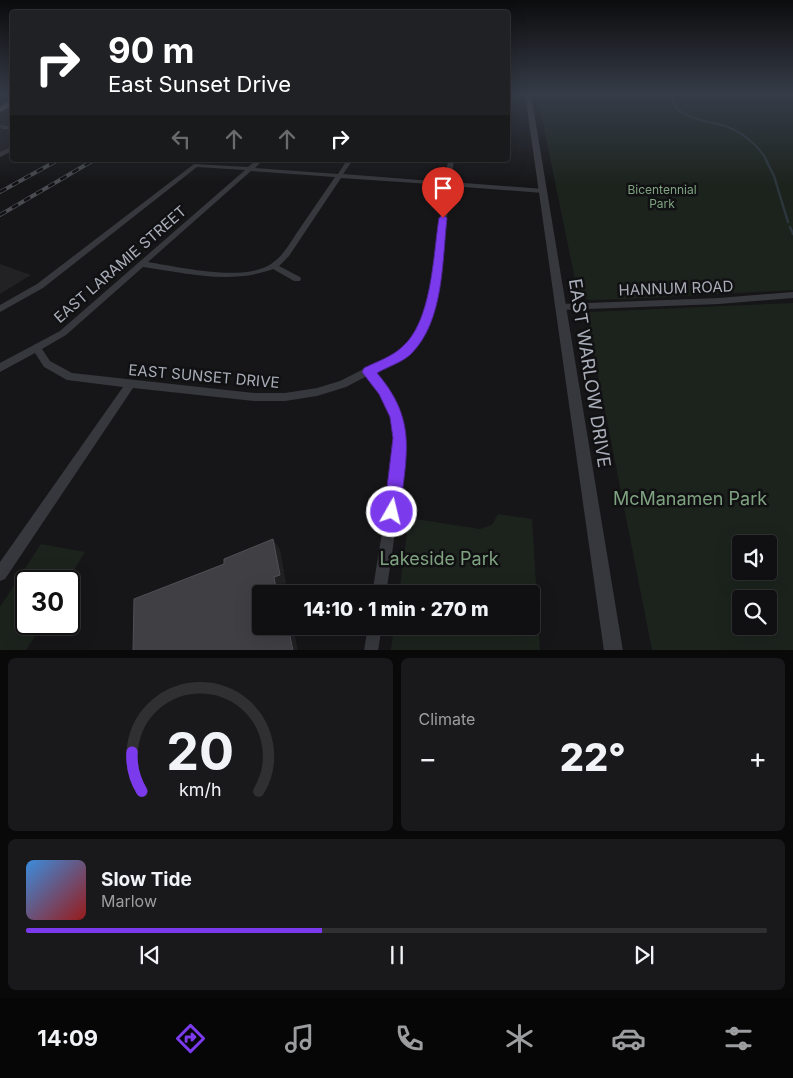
<!DOCTYPE html>
<meta charset="utf-8">
<style>
body{margin:0;font-family:Inter,sans-serif;background:#19191b;color:#f1f3f6;height:100vh;display:flex;flex-direction:column;font-size:19px;white-space:nowrap}
*{box-sizing:border-box;margin:0}
p{font-size:16px;color:#9c9d9f}
.icon{flex:none;width:28px;height:28px;fill:none;stroke:currentColor;stroke-width:2;stroke-linecap:round;stroke-linejoin:round}
.map{position:relative;height:650px;overflow:hidden}
.side{display:flex;flex-direction:column;gap:8px;padding:8px;background:#09090a;flex:1}
.side>*{flex:none}
.hud{position:absolute;left:10px;top:10px;width:500px;height:152px;border-radius:5px;box-shadow:0 5px 20px #0002,0 0 0 1px #303032;background:#202124;color:#fff;overflow:hidden}
.tools{position:absolute;left:732px;top:535px;display:grid;gap:10px}
.tools a{display:grid;place-items:center;width:45px;height:45px;border-radius:5px;background:#101012;box-shadow:0 5px 20px #0002,0 0 0 1px #303032;font-size:25px}
.speed{position:absolute;left:15px;top:570px;display:flex;gap:10px;font-size:25px;font-weight:700;text-align:center}
.speed>*{display:grid;place-content:center;width:65px;height:65px;border-radius:50%;background:#101012;box-shadow:0 5px 20px #0002,0 0 0 1px #303032;line-height:1}
.speed .limit{border:2px solid #111;border-radius:8px;background:#fff;color:#111}
.pin{position:absolute;display:grid;place-items:center;width:42px;height:42px;color:#fff;margin:-51px -21px;border-radius:50% 50% 50% 0;rotate:-45deg;box-shadow:0 0 5px #0007}
.pin .icon{rotate:45deg}
.me{position:absolute;width:55px;margin:-28px;rotate:8deg;stroke-linejoin:round;filter:drop-shadow(0 0 4px #0008)}
.turn{display:flex;align-items:center;gap:18px;height:105px;padding:0 15px;font-size:22px}
.turn .icon{width:65px;height:65px;stroke-width:2.5}
.turn b{display:block;font-size:35px;line-height:42px}
.lanes{display:flex;align-items:center;height:48px;padding:0 15px;background:#0003;justify-content:center;gap:25px;direction:ltr}
.lanes .off{opacity:.35}
.big{font-size:38px;font-weight:800;line-height:1.1}
.side .tile{flex:1;display:flex;flex-direction:column;justify-content:center;gap:8px;min-width:0;padding:0 18px;border-radius:8px;background:#19191b}
.side .dial{align-items:center;gap:0}
.dial svg{height:130px;overflow:visible;fill:none;stroke:#303032;stroke-width:7;stroke-linecap:round;text-anchor:middle}
.dial text{fill:#f1f3f6;stroke:none}
.song{display:flex;align-items:center;gap:15px}
.cover{width:60px;height:60px;border-radius:8px;background:linear-gradient(135deg,hsl(210 70% 55%),hsl(0 70% 35%))}
.played{height:5px;border-radius:2px;background:linear-gradient(90deg,#7c3aed 40%,#303032 40%)}
.keys{display:flex;justify-content:space-around;direction:ltr}
.heat{display:flex;justify-content:space-between;align-items:center;font-size:28px;direction:ltr}
.side .tiles{flex:1;display:grid;gap:8px;grid-template-columns:1fr 1fr}
.tile:last-child{grid-column:span 2}
.trip{position:absolute;left:252px;top:585px;width:288px;height:50px;border-radius:5px;background:#101012;box-shadow:0 5px 20px #0002,0 0 0 1px #303032;font-weight:800;line-height:50px;text-align:center}
.menu{display:flex;height:80px;justify-content:space-around;align-items:center;background:#060607;color:#9c9d9f}
.menu .icon{width:35px;height:35px}
.menu .on{color:#7c3aed}
.menu b{font-size:22px;color:#f1f3f6}
.map>svg:first-child{display:block}
.built{fill:#222225}
.green{fill:#1c231d;fill-rule:evenodd}
.lines{fill:none;stroke-linecap:round;stroke-linejoin:round}
.stream-far1{stroke:#2c353c;stroke-width:2}
.stream{stroke:#2c353c;stroke-width:2.5}
.minor{fill:#37383d;fill-rule:evenodd}
.tertiary{fill:#37383d;fill-rule:evenodd}
.primary{fill:#53555c;fill-rule:evenodd}
.rail-casing{stroke:#4a4c52;stroke-width:4}
.rail{stroke:#111113;stroke-width:2.5;stroke-dasharray:7;stroke-linecap:butt}
.shaded-wall{fill:#212124}
.building{fill:#3f3f44;stroke:#4f5156}
.route{fill:#7c3aed;stroke:#51269a}
.labels{text-anchor:middle;dominant-baseline:central;stroke-width:5;stroke-linejoin:round;paint-order:stroke}
.far-park-label{font-size:12px;fill:#7fa381;stroke:#111113}
.street-label{font-size:15px;fill:#a8adb8;stroke:#111113}
.near-street-label{font-size:18px;fill:#a8adb8;stroke:#111113}
.near-park-label{font-size:18px;fill:#7fa381;stroke:#111113}
</style>
<div class="map">
<svg width="793" height="651" viewBox="0 0 793 651">
<rect width="100%" height="100%" fill="#161618"/>
<g class="built">
<polygon points="0,94 12,94 12,147 0,154"/>
<polygon points="0,264 31,275 0,294"/>
</g>
<g class="green">
<polygon points="537,94 793,94 793,290 629,299 589,300 578,294"/>
<path d="M793,303V650H652L593,349L589,312ZM741,544H769V571H741ZM741,599H769V626H741Z"/>
<polygon points="498,514 532,519 540,650 391,650 394,626 531,626 531,594 399,594 409,518 480,529 492,525"/>
<polygon points="41,544 85,552 67,581 26,581 26,624 43,624 26,650 0,650 0,607"/>
</g>
<g class="lines">
<path class="stream-far1" d="M673,94C669,120 711,120 728,127C744,134 757,144 766,159"/>
<g class="stream">
<polyline points="765,158 774,176 788,222"/>
<polyline points="790,227 793,234"/>
</g>
<g class="minor">
<polygon points="0,125 12,127 12,129 0,129"/>
<path d="M257,160H263L255,168L338,174L347,160H353L343,174L445,182L448,160H454L451,182L543,189L546,191L543,193L451,186L436,303L427,329L409,355L375,372L388,387L402,417L405,438V465L386,594H372L393,465L395,438L392,417L380,393L367,376L346,387L317,396L285,401H254L133,388L5,579L0,581V562L123,387L67,380L44,367L35,353L0,372V363L60,331L245,170L197,167L43,288L0,312V305L37,284L194,164L248,167ZM251,171L335,177C322,196 309,215 296,234C290,243 284,254 275,261C250,284 179,267 148,262ZM341,178L445,185L428,303L419,328L403,349L340,381L317,388L285,393H254L72,373L50,361L42,349L66,335L143,267C187,273 230,285 273,269L294,281H300L301,279L300,277L279,266L289,256Z"/>
<polygon points="793,292 793,298 719,304 561,310 557,307 561,304 719,298"/>
<polygon points="368,626 382,626 378,651 364,651"/>
</g>
<g class="tertiary">
<polygon points="525,94 531,94 623,651 604,651"/>
<polygon points="12,147 12,151 0,157 0,152"/>
</g>
<polygon class="primary" points="9,101 12,101 12,106 0,112 0,107"/>
<defs>
<g id="rail">
<polyline points="0,192 58,160"/>
<polyline points="0,215 94,160"/>
</g>
</defs>
<use href="#rail" class="rail-casing"/>
<use href="#rail" class="rail"/>
</g>
<g class="shaded-wall">
<polygon points="1,127 5,134 0,137 0,128"/>
<polygon points="273,539 280,550 286,583 281,585 283,594 277,594 274,577"/>
<polygon points="287,626 293,626 298,651 293,651"/>
</g>
<polygon class="building" points="273,539 280,575 274,577 277,594 261,594 261,626 288,626 293,651 133,651 134,599 224,564 224,559"/>
<linearGradient id="sky" x2="0" y2="1"><stop stop-color="#0c0c0d"/><stop offset="0.51" stop-color="#363c48"/><stop offset="1" stop-color="#363c48" stop-opacity="0"/></linearGradient>
<rect width="793" height="185" fill="url(#sky)"/>
<path class="route" d="M443,215L447,218C442,262 444,321 411,354C403,362 387,367 377,373C418,421 406,454 400,512L397,517L392,520L386,517L384,512L393,438L390,417L379,394L362,372L364,368C376,362 391,357 401,348C432,323 433,256 439,218Z"/>
<g class="labels">
<g class="far-park-label">
<text x="662" y="189">Bicentennial<tspan x="662" dy="14">Park</tspan></text>
</g>
<g class="street-label">
<text transform="translate(120 264) rotate(-41)">EAST LARAMIE STREET</text>
<text transform="translate(676 288) rotate(-2)">HANNUM ROAD</text>
<text transform="translate(204 376) rotate(5)">EAST SUNSET DRIVE</text>
</g>
<g class="near-street-label">
<text transform="translate(590 373) rotate(81)">EAST WARLOW DRIVE</text>
</g>
<g class="near-park-label">
<text x="690" y="498">McManamen Park</text>
<text x="439" y="558">Lakeside Park</text>
</g>
</g>
</svg>
<div class="tools">
<a><svg class="icon" aria-label="sound" viewBox="0 0 24 24"><path d="M4 9h4l5-4v14l-5-4H4zM17 9q2 3 0 6"/></svg></a>
<a><svg class="icon" aria-label="search" viewBox="0 0 24 24"><circle cx="10" cy="10" r="6"/><path d="M15 15l6 6"/></svg></a>
</div>
<div class="speed"><div class="limit">30</div></div>
<div class="pin" style="left:443px;top:218px;background:#d93025"><svg class="icon" aria-label="arrive" viewBox="0 0 24 24"><path d="M6 21V4h12l-3 4 3 4H6"/></svg></div>
<svg class="me" style="left:392px;top:512px" viewBox="-20 -20 40 40"><circle r="17" fill="#7c3aed" stroke="#fff" stroke-width="3"/><path d="M0-11L8 9 0 5-8 9z" fill="#fff"/></svg>
<div class="trip">14:10 · 1 min · 270 m</div>
<div class="hud">
<div class="turn"><svg class="icon" aria-label="right" viewBox="0 0 24 24"><path d="M7 20v-9h11M14 6l5 5-5 5"/></svg><div><b>90 m</b>East Sunset Drive</div></div>
<div class="lanes"><svg class="icon off" aria-label="left" viewBox="0 0 24 24"><path d="M17 20v-9H6M10 6l-5 5 5 5"/></svg><svg class="icon off" aria-label="ahead" viewBox="0 0 24 24"><path d="M12 20V5M6 11l6-6 6 6"/></svg><svg class="icon off" aria-label="ahead" viewBox="0 0 24 24"><path d="M12 20V5M6 11l6-6 6 6"/></svg><svg class="icon" aria-label="right" viewBox="0 0 24 24"><path d="M7 20v-9h11M14 6l5 5-5 5"/></svg></div>
</div>
</div>
<section class="side">
<div class="tiles">
<div class="tile dial"><svg viewBox="0 0 100 80">
<path d="M14 69A42 42 0 1 1 86 69"/>
<path d="M14 69A42 42 0 0 1 8 45" stroke="#7c3aed"/>
<text x="50" y="56" font-size="32" font-weight="700">20</text>
<text x="50" y="72" font-size="11">km/h</text>
</svg></div>
<div class="tile"><p>Climate</p>
<div class="heat"><a>−</a><b class="big">22°</b><a>+</a></div>
</div>
<div class="tile">
<div class="song"><i class="cover"></i><div><b>Slow Tide</b><p>Marlow</p></div></div>
<div class="played"></div>
<div class="keys"><svg class="icon" aria-label="previous" viewBox="0 0 24 24"><path d="M18 5L8 12l10 7zM5 5v14"/></svg><svg class="icon" aria-label="pause" viewBox="0 0 24 24"><path d="M8 5v14M16 5v14"/></svg><svg class="icon" aria-label="next" viewBox="0 0 24 24"><path d="M6 5l10 7-10 7zM19 5v14"/></svg></div>
</div>
</div>
</section>
<nav class="menu">
<b>14:09</b>
<svg class="icon on" aria-label="directions" viewBox="0 0 24 24"><path d="M12 3l9 9-9 9-9-9zM9 14v-3h6M13 9l2 2-2 2"/></svg>
<svg class="icon" aria-label="music" viewBox="0 0 24 24"><path d="M9 18V5l10-2v13"/><circle cx="6" cy="18" r="3"/><circle cx="16" cy="16" r="3"/></svg>
<svg class="icon" aria-label="phone" viewBox="0 0 24 24"><path d="M5 4h4l2 5-3 2q2 4 5 5l2-3 5 2v4C11 20 4 13 5 4z"/></svg>
<svg class="icon" aria-label="climate" viewBox="0 0 24 24"><path d="M12 3v18M4 7l16 10M4 17L20 7"/></svg>
<svg class="icon" aria-label="car" viewBox="0 0 24 24"><path d="M5 17H2v-5l4-1 3-4h7l3 4 3 1v5h-3M9 17h6M6 11h13"/><circle cx="7" cy="17" r="2"/><circle cx="17" cy="17" r="2"/></svg>
<svg class="icon" aria-label="filters" viewBox="0 0 24 24"><path d="M4 7h16M4 17h16"/><circle cx="9" cy="7" r="2"/><circle cx="15" cy="17" r="2"/></svg>
</nav>
